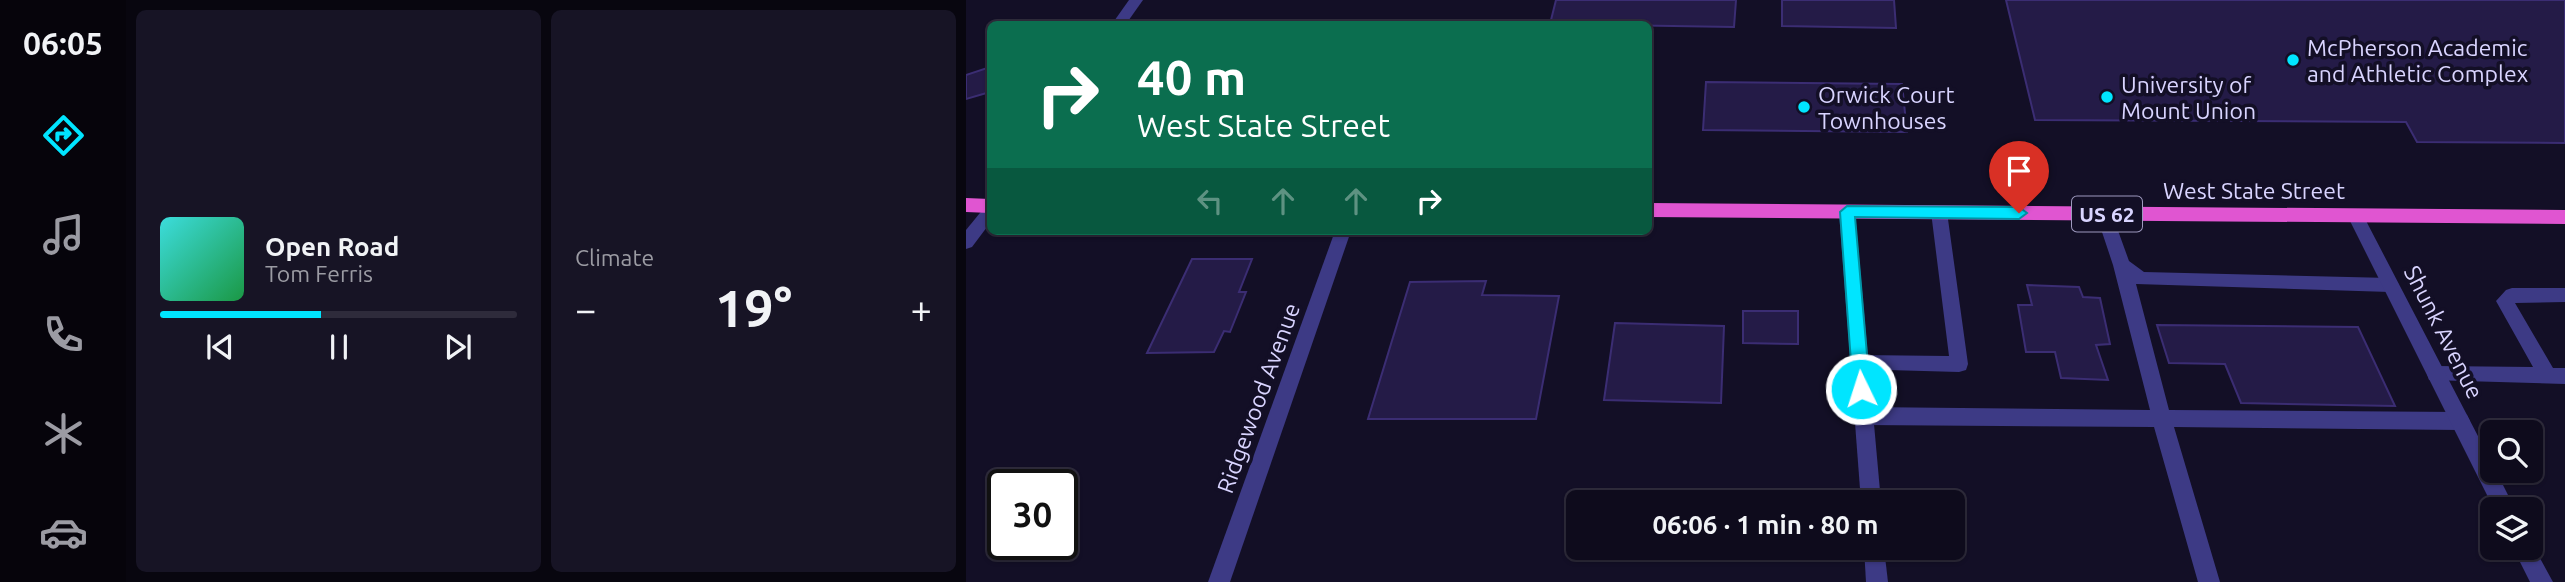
<!DOCTYPE html>
<meta charset="utf-8">
<style>
body{margin:0;font-family:Ubuntu,sans-serif;background:#171425;color:#f1f3f6;height:100vh;display:flex;flex-direction:column;font-size:26px;white-space:nowrap}
*{box-sizing:border-box;margin:0}
p{font-size:23px;color:#9b9ba3}
.icon{flex:none;width:38px;height:38px;fill:none;stroke:currentColor;stroke-width:2;stroke-linecap:round;stroke-linejoin:round}
.map{position:relative;flex:1;overflow:hidden}
.side{display:flex;flex-direction:column;gap:10px;padding:10px;background:#08060f;width:840px}
.side>*{flex:none}
.banner{position:absolute;left:21px;top:21px;width:665px;height:214px;border-radius:10px;box-shadow:0 2px 5px #0004,0 0 0 2px #2e2b3b;background:#0b6e4f;color:#fff;overflow:hidden}
.buttons{position:absolute;left:1514px;top:420px;display:grid;gap:14px}
.buttons a{display:grid;place-items:center;width:63px;height:63px;border-radius:10px;background:#0e0b1c;box-shadow:0 2px 5px #0004,0 0 0 2px #2e2b3b;font-size:35px}
.speed{position:absolute;left:21px;top:469px;display:flex;gap:14px;font-size:35px;font-weight:700;text-align:center}
.speed>*{display:grid;place-content:center;width:91px;height:91px;border-radius:50%;background:#0e0b1c;box-shadow:0 2px 5px #0004,0 0 0 2px #2e2b3b;line-height:1}
.speed .limit{border:4px solid #111;border-radius:10px;background:#fff;color:#111}
.pin{position:absolute;display:grid;place-items:center;width:60px;height:60px;color:#fff;margin:-72px -30px;border-radius:50% 50% 50% 0;rotate:-45deg;box-shadow:0 0 7px #0007}
.pin .icon{rotate:45deg}
.me{position:absolute;width:77px;margin:-38px;rotate:356deg;stroke-linejoin:round;filter:drop-shadow(0 0 5px #0008)}
.turn{display:flex;align-items:center;gap:24px;height:147px;padding:0 35px;font-size:32px}
.turn .icon{width:91px;height:91px;stroke-width:2.5}
.turn b{display:block;font-size:49px;line-height:60px}
.lanes{display:flex;align-items:center;height:66px;padding:0 35px;background:#0003;justify-content:center;gap:35px;direction:ltr}
.lanes .off{opacity:.35}
.big{font-size:52px;font-weight:700;line-height:1.1}
.side .card{flex:1;display:flex;flex-direction:column;justify-content:center;gap:10px;min-width:0;padding:0 24px;border-radius:10px;background:#171425}
.song{display:flex;align-items:center;gap:21px}
.cover{width:84px;height:84px;border-radius:10px;background:linear-gradient(135deg,hsl(180 70% 55%),hsl(140 70% 35%))}
.played{height:7px;border-radius:4px;background:linear-gradient(90deg,#00e5ff 45%,#2e2b3b 45%)}
.keys{display:flex;justify-content:space-around;direction:ltr}
.heat{display:flex;justify-content:space-between;align-items:center;font-size:38px;direction:ltr}
.side .tiles{flex:1;display:grid;gap:10px;grid-template-columns:repeat(2,1fr)}
.trip{position:absolute;left:600px;top:490px;width:399px;height:70px;border-radius:10px;background:#0e0b1c;box-shadow:0 2px 5px #0004,0 0 0 2px #2e2b3b;font-weight:700;line-height:70px;text-align:center}
main{display:flex;flex:1;min-height:0}
.tab-bar{display:flex;flex-direction:column;width:126px;justify-content:space-around;align-items:center;background:#06040b;color:#9b9ba3}
.tab-bar .icon{width:49px;height:49px}
.tab-bar .active{color:#00e5ff}
.tab-bar b{font-size:32px;color:#f1f3f6}
.map>svg:first-child{display:block}
.building{fill:#241b47;stroke:#3b2d73;stroke-width:2}
.lines{fill:none;stroke-linecap:round;stroke-linejoin:round}
.service{fill:#3d3a85;fill-rule:evenodd}
.minor{fill:#3d3a85;fill-rule:evenodd}
.tertiary{fill:#3d3a85;fill-rule:evenodd}
.trunk{fill:#e055d1;fill-rule:evenodd}
.route{fill:#00e5ff;stroke:#0095a6;stroke-width:2}
.poi-dot{fill:#00e5ff;stroke:#130f26;stroke-width:2.5}
.labels{text-anchor:middle;dominant-baseline:central;stroke-width:7;stroke-linejoin:round;paint-order:stroke}
.shield{fill:#130f26;stroke:#9e99be;stroke-width:2}
.shield-label{font-size:21px;font-weight:bold;fill:#d9d4ff}
.poi-label{font-size:23px;fill:#d9d4ff;stroke:#130f26;text-anchor:start}
.street-label{font-size:23px;fill:#d9d4ff;stroke:#130f26}
</style>
<main>
<nav class="tab-bar">
<b>06:05</b>
<svg class="icon active" aria-label="directions" viewBox="0 0 24 24"><path d="M12 3l9 9-9 9-9-9zM9 14v-3h6M13 9l2 2-2 2"/></svg>
<svg class="icon" aria-label="music" viewBox="0 0 24 24"><path d="M9 18V5l10-2v13"/><circle cx="6" cy="18" r="3"/><circle cx="16" cy="16" r="3"/></svg>
<svg class="icon" aria-label="phone" viewBox="0 0 24 24"><path d="M5 4h4l2 5-3 2q2 4 5 5l2-3 5 2v4C11 20 4 13 5 4z"/></svg>
<svg class="icon" aria-label="climate" viewBox="0 0 24 24"><path d="M12 3v18M4 7l16 10M4 17L20 7"/></svg>
<svg class="icon" aria-label="car" viewBox="0 0 24 24"><path d="M5 17H2v-5l4-1 3-4h7l3 4 3 1v5h-3M9 17h6M6 11h13"/><circle cx="7" cy="17" r="2"/><circle cx="17" cy="17" r="2"/></svg>
</nav>
<section class="side">
<div class="tiles">
<div class="card">
<div class="song"><i class="cover"></i><div><b>Open Road</b><p>Tom Ferris</p></div></div>
<div class="played"></div>
<div class="keys"><svg class="icon" aria-label="previous" viewBox="0 0 24 24"><path d="M18 5L8 12l10 7zM5 5v14"/></svg><svg class="icon" aria-label="pause" viewBox="0 0 24 24"><path d="M8 5v14M16 5v14"/></svg><svg class="icon" aria-label="next" viewBox="0 0 24 24"><path d="M6 5l10 7-10 7zM19 5v14"/></svg></div>
</div>
<div class="card"><p>Climate</p>
<div class="heat"><a>−</a><b class="big">19°</b><a>+</a></div>
</div>
</div>
</section>
<div class="map">
<svg width="1599" height="582" viewBox="0 0 1599 582">
<rect width="100%" height="100%" fill="#130f26"/>
<g class="building">
<polygon points="590,0 770,0 768,27 584,24"/>
<polygon points="816,0 928,0 930,28 816,26"/>
<polygon points="1040,0 1599,0 1599,143 1451,142 1440,122 1069,120"/>
<polygon points="21,68 24,92 0,99 0,75"/>
<polygon points="740,82 936,84 941,132 737,130"/>
<polygon points="226,259 286,259 273,292 280,292 264,332 258,331 248,352 181,353"/>
<polygon points="520,281 516,295 593,296 570,419 402,419 444,282"/>
<polygon points="1061,285 1113,287 1117,297 1134,298 1144,344 1130,345 1142,380 1095,378 1089,352 1060,352 1052,305 1066,305"/>
<polygon points="777,311 832,311 832,344 777,343"/>
<polygon points="649,323 758,326 755,403 638,400"/>
<polygon points="1191,325 1392,327 1429,406 1275,403 1259,364 1203,363"/>
</g>
<g class="lines">
<g class="service">
<polygon points="973,206 981,212 1002,364 1000,370 993,372 886,369 884,363 886,357 893,355 983,356 965,212"/>
<polygon points="1138,208 1146,214 1163,261 1178,272 1424,278 1430,280 1433,285 1430,290 1424,292 1170,284 1203,410 1494,412 1501,415 1504,421 1501,427 1494,430 1208,427 1254,582 1232,582 1188,427 898,425 891,422 888,416 891,410 898,407 1184,410 1147,265 1130,214"/>
<polygon points="1546,288 1599,288 1599,302 1549,303 1587,368 1599,368 1599,384 1463,380 1461,374 1463,368 1470,366 1567,367 1530,301 1540,290"/>
</g>
<g class="minor">
<polygon points="24,206 24,223 6,247 0,249 0,230 18,208"/>
<polygon points="881,206 889,212 915,502 895,502 873,212"/>
<polygon points="1389,209 1397,215 1526,463 1526,471 1530,471 1549,509 1528,509 1381,215"/>
<polygon points="369,231 385,231 264,582 242,582"/>
<polygon points="1564,540 1587,582 1564,582 1547,548 1564,548"/>
<polygon points="898,548 918,548 922,582 900,582"/>
</g>
<polygon class="tertiary" points="163,0 177,0 160,24 146,24"/>
<g class="trunk">
<polygon points="0,198 24,199 24,213 0,212"/>
<polygon points="682,203 1599,210 1599,224 682,217"/>
</g>
</g>
<polygon class="route" points="881,206 1053,207 1061,213 1053,219 889,217 904,389 895,397 887,389 874,212"/>
<g class="poi-dot">
<circle cx="1327" cy="60" r="7"/>
<circle cx="1141" cy="97" r="7"/>
<circle cx="838" cy="107" r="7"/>
</g>
<g class="labels">
<rect class="shield" x="1106" y="196.5" width="70" height="35" rx="5"/>
<g class="shield-label">
<text x="1141" y="214">US 62</text>
</g>
<g class="poi-label">
<text x="1341" y="47">McPherson Academic<tspan x="1341" dy="26">and Athletic Complex</tspan></text>
<text x="1155" y="84">University of<tspan x="1155" dy="26">Mount Union</tspan></text>
<text x="852" y="94">Orwick Court<tspan x="852" dy="26">Townhouses</tspan></text>
</g>
<g class="street-label">
<text x="1288" y="190">West State Street</text>
<text transform="translate(1478 332) rotate(63)">Shunk Avenue</text>
<text transform="translate(292 398) rotate(-70)">Ridgewood Avenue</text>
</g>
</g>
</svg>
<div class="buttons">
<a><svg class="icon" aria-label="search" viewBox="0 0 24 24"><circle cx="10" cy="10" r="6"/><path d="M15 15l6 6"/></svg></a>
<a><svg class="icon" aria-label="layers" viewBox="0 0 24 24"><path d="M12 4l9 5-9 5-9-5zM3 14l9 5 9-5"/></svg></a>
</div>
<div class="speed"><div class="limit">30</div></div>
<div class="pin" style="left:1053px;top:213px;background:#d93025"><svg class="icon" aria-label="arrive" viewBox="0 0 24 24"><path d="M6 21V4h12l-3 4 3 4H6"/></svg></div>
<svg class="me" style="left:895px;top:389px" viewBox="-20 -20 40 40"><circle r="17" fill="#00e5ff" stroke="#fff" stroke-width="3"/><path d="M0-11L8 9 0 5-8 9z" fill="#fff"/></svg>
<div class="trip">06:06 · 1 min · 80 m</div>
<div class="banner">
<div class="turn"><svg class="icon" aria-label="right" viewBox="0 0 24 24"><path d="M7 20v-9h11M14 6l5 5-5 5"/></svg><div><b>40 m</b>West State Street</div></div>
<div class="lanes"><svg class="icon off" aria-label="left" viewBox="0 0 24 24"><path d="M17 20v-9H6M10 6l-5 5 5 5"/></svg><svg class="icon off" aria-label="ahead" viewBox="0 0 24 24"><path d="M12 20V5M6 11l6-6 6 6"/></svg><svg class="icon off" aria-label="ahead" viewBox="0 0 24 24"><path d="M12 20V5M6 11l6-6 6 6"/></svg><svg class="icon" aria-label="right" viewBox="0 0 24 24"><path d="M7 20v-9h11M14 6l5 5-5 5"/></svg></div>
</div>
</div>
</main>
